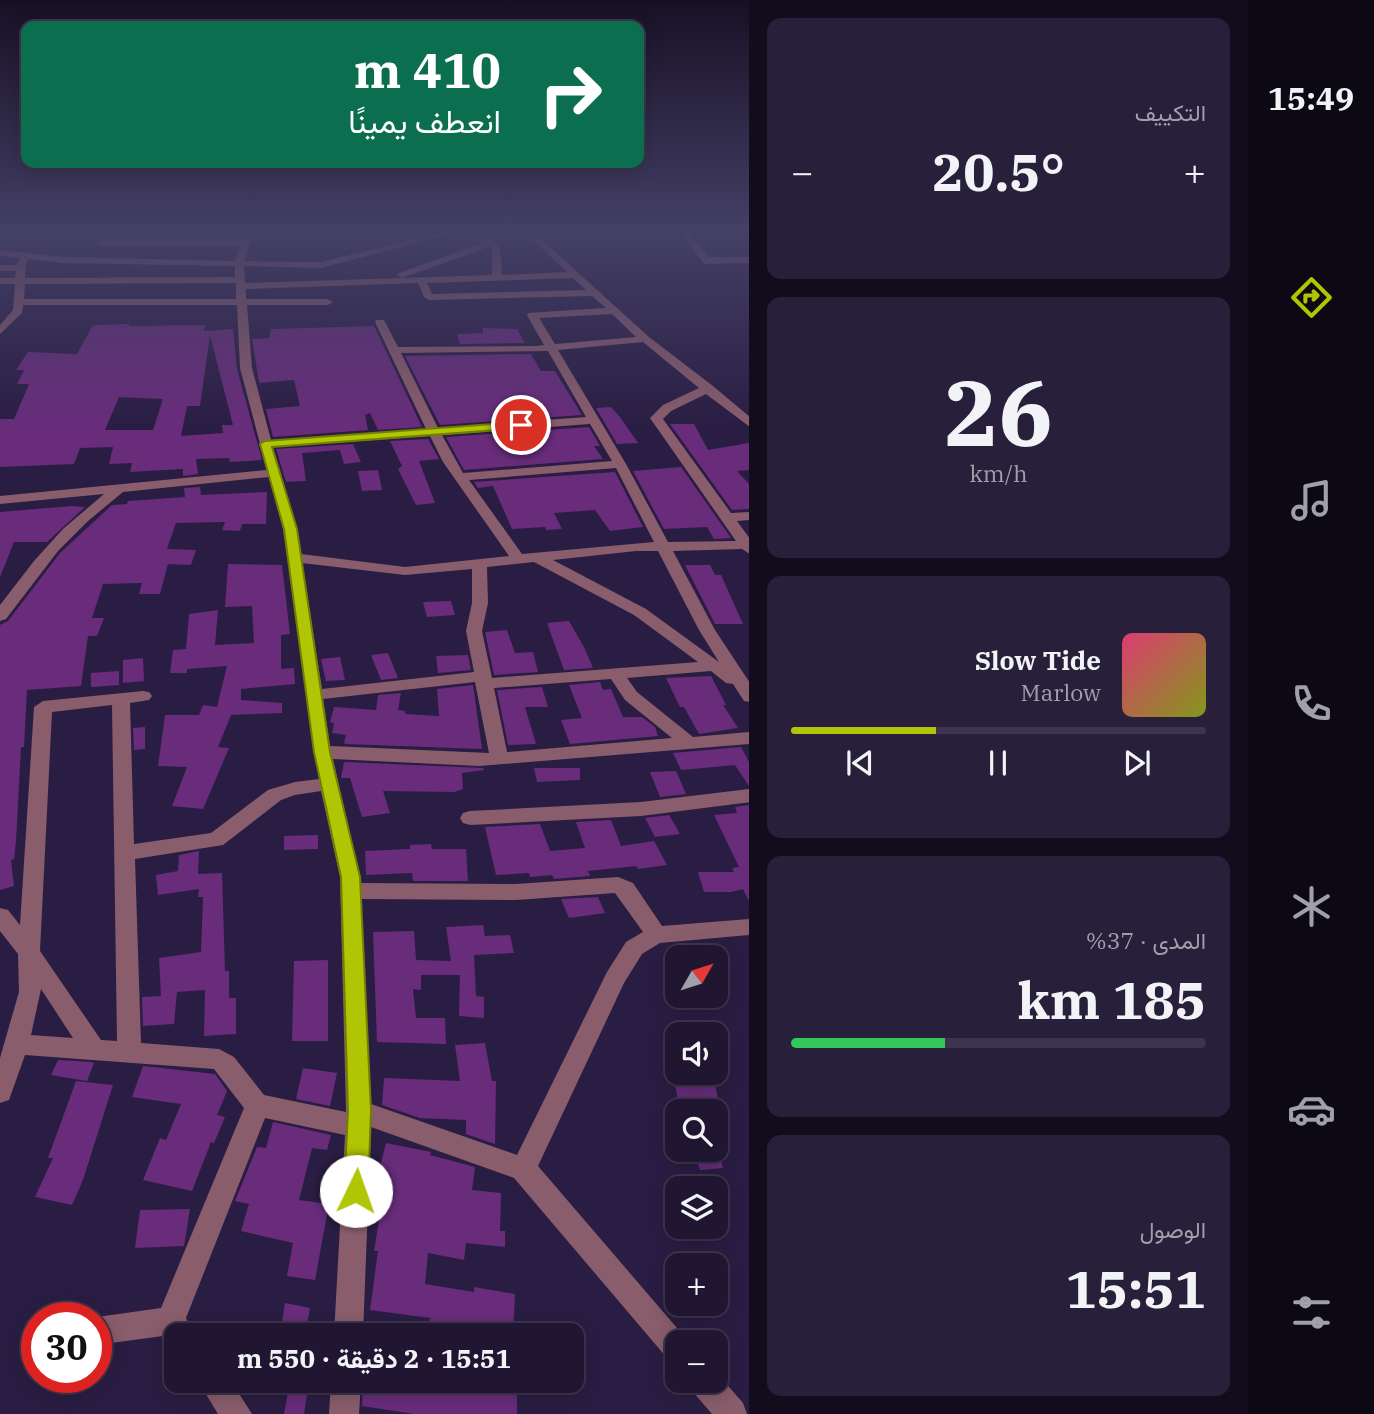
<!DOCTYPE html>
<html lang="ar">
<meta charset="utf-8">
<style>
body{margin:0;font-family:"IBM Plex Serif",Vazirmatn,serif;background:#281f3a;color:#f1f3f6;direction:rtl;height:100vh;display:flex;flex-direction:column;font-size:26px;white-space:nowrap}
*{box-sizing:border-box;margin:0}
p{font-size:23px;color:#a29fac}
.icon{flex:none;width:38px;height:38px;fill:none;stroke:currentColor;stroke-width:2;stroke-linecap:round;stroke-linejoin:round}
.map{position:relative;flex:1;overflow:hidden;direction:ltr}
.side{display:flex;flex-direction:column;gap:18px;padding:18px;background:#120c1c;width:499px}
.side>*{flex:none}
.top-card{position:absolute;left:21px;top:21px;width:623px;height:147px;border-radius:14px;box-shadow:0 4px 18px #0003,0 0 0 2px #3d354d;direction:rtl;background:#0b6e4f;color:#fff;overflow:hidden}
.needle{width:46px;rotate:51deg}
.buttons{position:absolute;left:665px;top:945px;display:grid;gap:14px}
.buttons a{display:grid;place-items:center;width:63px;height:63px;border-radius:14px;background:#201632;box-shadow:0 4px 18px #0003,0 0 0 2px #3d354d;font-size:35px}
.speed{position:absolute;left:21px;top:1302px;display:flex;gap:14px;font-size:35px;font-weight:700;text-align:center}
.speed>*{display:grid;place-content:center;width:91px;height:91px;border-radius:50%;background:#201632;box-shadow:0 4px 18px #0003,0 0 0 2px #3d354d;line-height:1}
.speed .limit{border:10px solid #d22;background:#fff;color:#111}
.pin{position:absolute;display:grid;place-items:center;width:60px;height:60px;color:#fff;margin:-30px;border:4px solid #fff;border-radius:50%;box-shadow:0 2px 7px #0007}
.me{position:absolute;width:77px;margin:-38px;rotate:3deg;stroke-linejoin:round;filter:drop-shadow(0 0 5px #0008)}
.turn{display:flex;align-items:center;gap:24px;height:147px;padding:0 28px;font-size:32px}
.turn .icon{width:91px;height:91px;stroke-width:2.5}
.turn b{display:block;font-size:49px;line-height:60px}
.big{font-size:52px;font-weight:700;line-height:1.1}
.side .widget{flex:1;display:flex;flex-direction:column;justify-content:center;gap:10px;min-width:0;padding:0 24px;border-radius:14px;background:#281f3a}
.side .dial{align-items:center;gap:0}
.dial b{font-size:91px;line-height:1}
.song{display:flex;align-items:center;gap:21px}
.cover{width:84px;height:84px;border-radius:10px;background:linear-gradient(135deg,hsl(340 70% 55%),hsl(70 70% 35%))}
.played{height:7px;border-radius:4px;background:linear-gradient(90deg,#b0c503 35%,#3d354d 35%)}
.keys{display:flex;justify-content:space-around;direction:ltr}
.heat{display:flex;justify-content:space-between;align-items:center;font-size:38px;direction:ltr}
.charge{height:10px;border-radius:5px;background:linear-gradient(90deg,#34c759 37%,#3d354d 0)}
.trip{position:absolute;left:164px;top:1323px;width:420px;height:70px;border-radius:14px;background:#201632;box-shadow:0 4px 18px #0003,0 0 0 2px #3d354d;font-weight:700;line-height:70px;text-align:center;direction:rtl}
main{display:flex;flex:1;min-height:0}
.tab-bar{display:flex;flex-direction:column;width:126px;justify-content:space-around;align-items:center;background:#0d0914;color:#a29fac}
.tab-bar .icon{width:49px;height:49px}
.tab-bar .active{color:#b0c503}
.tab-bar b{font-size:32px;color:#f1f3f6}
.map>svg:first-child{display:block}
.building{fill:#682c7b;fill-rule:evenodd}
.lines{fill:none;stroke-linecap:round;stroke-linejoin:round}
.minor{fill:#8a5d6c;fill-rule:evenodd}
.route{fill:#b0c503;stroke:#728002;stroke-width:2}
</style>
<main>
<nav class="tab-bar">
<b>15:49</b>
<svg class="icon active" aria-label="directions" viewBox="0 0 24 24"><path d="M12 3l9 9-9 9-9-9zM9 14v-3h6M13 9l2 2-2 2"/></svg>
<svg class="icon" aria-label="music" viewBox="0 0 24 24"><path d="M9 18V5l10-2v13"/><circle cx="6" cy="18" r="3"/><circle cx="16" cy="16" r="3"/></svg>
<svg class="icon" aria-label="phone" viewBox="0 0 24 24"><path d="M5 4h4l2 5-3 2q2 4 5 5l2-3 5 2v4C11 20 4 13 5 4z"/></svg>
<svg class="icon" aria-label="climate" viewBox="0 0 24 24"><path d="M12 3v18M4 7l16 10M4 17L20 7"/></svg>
<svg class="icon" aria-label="car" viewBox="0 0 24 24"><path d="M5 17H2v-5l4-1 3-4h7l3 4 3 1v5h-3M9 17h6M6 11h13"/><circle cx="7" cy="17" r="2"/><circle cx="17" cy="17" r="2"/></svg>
<svg class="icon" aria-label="filters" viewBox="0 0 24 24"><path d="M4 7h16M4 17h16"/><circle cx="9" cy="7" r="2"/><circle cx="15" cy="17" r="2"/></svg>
</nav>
<section class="side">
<div class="widget"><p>التكييف</p>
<div class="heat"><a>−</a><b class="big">20.5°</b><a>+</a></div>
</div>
<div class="widget dial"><b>26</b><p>km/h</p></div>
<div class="widget">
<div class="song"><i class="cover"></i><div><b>Slow Tide</b><p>Marlow</p></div></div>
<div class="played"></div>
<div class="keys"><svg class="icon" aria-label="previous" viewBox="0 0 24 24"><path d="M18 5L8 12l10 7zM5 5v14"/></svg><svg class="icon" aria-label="pause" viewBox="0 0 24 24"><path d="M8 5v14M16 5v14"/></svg><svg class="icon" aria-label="next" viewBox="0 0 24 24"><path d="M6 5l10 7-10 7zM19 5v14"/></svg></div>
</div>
<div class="widget"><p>المدى · 37%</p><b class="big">185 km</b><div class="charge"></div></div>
<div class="widget"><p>الوصول</p><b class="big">15:51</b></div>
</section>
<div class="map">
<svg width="750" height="1414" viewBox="0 0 750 1414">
<rect width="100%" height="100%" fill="#2a1d43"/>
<g class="building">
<path d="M129,324V326L205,325L204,331L233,329L237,369L262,460L230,462L229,458L196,459L198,474L183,476V469L130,472L132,463L109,464L113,447L80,448L74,464L0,467V419H14L29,384H17L24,370H16L28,352L77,354L93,325ZM210,335L233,425H222L223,433L181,436L187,406H200ZM119,397L163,399L153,430H105Z"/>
<polygon points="374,326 422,427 378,430 370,413 365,415 368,430 273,437 266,409 300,406 294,380 259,383 252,339 269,338 271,329"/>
<polygon points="483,328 517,329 525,343 460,344 457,334 483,333"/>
<polygon points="531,354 541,371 555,371 582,415 440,425 405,356"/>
<polygon points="611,407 620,417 638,443 617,444 596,408"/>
<polygon points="670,424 694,424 708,450 749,443 749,470 737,471 749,484 749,509 732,510"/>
<polygon points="589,427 600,446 594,446 603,459 464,470 446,437"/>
<polygon points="428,439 439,459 419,461 435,503 416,505 398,469 402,466 390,441"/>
<polygon points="353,444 361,462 344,464 340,450 302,453 306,481 286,482 276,449"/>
<polygon points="681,467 731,538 714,539 707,527 664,529 633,471"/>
<polygon points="378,470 382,490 362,491 358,471"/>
<polygon points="615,472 643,527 610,531 595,510 554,513 562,529 546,530 545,527 512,529 493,486 478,488 474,482"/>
<polygon points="200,487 201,495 267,492 266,524 242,524 240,531 222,530 225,522 176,523 167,549 196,550 191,565 168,564 160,594 139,594 142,583 103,584 92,618 104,618 97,636 88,636 81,686 27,690 24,747 21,747 16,841 14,859 11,860 14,886 0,890 0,625 8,621 60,553 112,505 127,504 128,501 185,497 184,488"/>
<polygon points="72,506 85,507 47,542 14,542 0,577 0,512"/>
<polygon points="228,564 282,565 290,634 281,635 281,669 294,668 295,684 241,689 241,700 282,703 282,713 231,715 218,747 229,748 203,809 172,806 187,767 158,766 165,715 199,715 203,705 217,707 227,666 187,669 187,673 170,673 173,650 186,649 189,614 218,610 215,645 254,643 252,606 225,607"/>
<polygon points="685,565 710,565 715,575 721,575 743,624 715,624"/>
<polygon points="451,601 455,615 427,617 423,602"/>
<polygon points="569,621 584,647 593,668 564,670 547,623"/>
<polygon points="507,630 515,653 533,652 538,672 494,675 485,632"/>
<polygon points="388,653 398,678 381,680 371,655"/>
<polygon points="468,655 471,670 438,673 436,656"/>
<polygon points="340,657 345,680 326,681 321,659"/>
<polygon points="143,658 144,681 123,683 123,660"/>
<polygon points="119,671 119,685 91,687 91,673"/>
<polygon points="711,676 726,705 723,705 738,728 699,734 684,707 680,707 666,678"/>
<polygon points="600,682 603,690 611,689 623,717 642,717 655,727 658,736 570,744 561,720 582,718 569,685"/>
<polygon points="473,685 482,749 346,744 344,743 346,735 332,733 334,723 330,722 334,707 376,710 378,695 401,693 398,710 405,711 405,714 439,716 437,689"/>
<polygon points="542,687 548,707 525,707 536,744 508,745 497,690"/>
<polygon points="145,727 145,749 134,750 133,728"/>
<polygon points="741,747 749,762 749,786 735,765 681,770 673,753"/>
<polygon points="344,762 483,768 484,770 462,773 463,789 454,792 383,791 390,813 362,817 350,778 341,778"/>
<polygon points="534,768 580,768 580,780 537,782"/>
<polygon points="676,771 686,794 660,797 650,772"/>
<polygon points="749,805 749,901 743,889 731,892 704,892 698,872 734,872 732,868 739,867 714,815 737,813 735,807"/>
<polygon points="669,815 680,834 655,837 645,818"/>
<polygon points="611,820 621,846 654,841 667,865 638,869 636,866 588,871 590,876 554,879 552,875 530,877 529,873 496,875 485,827 540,824 550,851 585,848 576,822"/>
<polygon points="318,835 318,849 284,850 284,836"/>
<polygon points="431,844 432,849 466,849 468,881 413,881 412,873 366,875 365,851 410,849 410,845"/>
<polygon points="199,851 198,874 222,873 225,971 229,971 229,998 236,998 236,1034 204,1036 205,990 177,992 174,1024 143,1026 142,997 161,996 159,958 201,952 203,897 198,897 199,889 158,895 156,875 178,871 179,855"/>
<polygon points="598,897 605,913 569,918 561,899"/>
<polygon points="483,925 485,936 510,935 514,953 474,955 476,996 484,997 484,1018 459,1016 460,975 421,975 421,990 413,989 416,1018 445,1018 446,1044 377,1042 373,932 414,931 416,960 451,961 446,927"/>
<polygon points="328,960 328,1041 292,1041 294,961"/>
<polygon points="485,1043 492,1081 496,1081 495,1144 466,1134 466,1120 420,1118 382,1105 384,1078 460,1081 455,1045"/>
<polygon points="58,1060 91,1062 94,1063 87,1081 51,1075"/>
<polygon points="143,1066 215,1074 227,1091 217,1115 225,1117 214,1143 211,1142 192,1191 143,1180 160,1138 166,1140 181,1104 132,1097"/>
<polygon points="303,1068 337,1073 330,1106 296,1099"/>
<polygon points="673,1073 713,1075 720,1108 679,1106"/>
<polygon points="76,1081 113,1085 83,1180 72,1205 35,1197 53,1158 48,1158"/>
<polygon points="273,1122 331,1135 327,1150 312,1148 299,1200 329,1204 315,1280 287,1276 293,1243 241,1231 249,1204 235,1201 257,1147 266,1148"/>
<polygon points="386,1143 431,1152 430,1155 475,1167 472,1190 501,1193 500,1231 505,1231 505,1247 466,1243 464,1260 428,1253 425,1284 474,1292 474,1287 515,1294 513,1335 458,1335 428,1330 430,1318 370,1310 378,1251 374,1251 383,1196 373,1194"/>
<polygon points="694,1150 718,1150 723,1168 700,1170"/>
<polygon points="190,1209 184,1246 135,1248 140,1210"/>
<polygon points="285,1303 310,1308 305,1335 280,1335"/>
<polygon points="290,1381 309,1381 304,1414 284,1414"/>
<polygon points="363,1381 517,1381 517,1414 414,1414 362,1406"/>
</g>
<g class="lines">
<g class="minor">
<path d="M455,229H470L321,268L244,266L245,283L402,278L397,275L399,273L482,243L477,239L481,236L494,241L500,247L502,275L567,272L521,229H530L649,337L713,386L750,417V427L706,394L671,411L663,419L731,513L750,512V520L737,521L750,539V554L742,549L673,551L715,630L750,683V702L744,701L733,684L726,683L711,671L627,678L637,692L693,737L750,732V744L479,766L333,759L361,883L516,884L618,877L633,883L662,926L750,919V935L660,943L642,954L624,983L538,1166L689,1342H677V1363L667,1358L514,1178L371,1127L363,1335H334L345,1135L265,1118L186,1318L194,1335H177V1348L170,1345L163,1336L96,1345V1318H90L161,1308L244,1108L214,1069L25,1055L9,1100L0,1103V1058L19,992L18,954L0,931V908L8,910L20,925L34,707L43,701L143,691L149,692L152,696L149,700L130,703L134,844L211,833L268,790L295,782L319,779L283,529L269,477L123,492L88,521L58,551L6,619L0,621V605L34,561L63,529L104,494L0,504V496L267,470L240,368L237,305H23L22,313L0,334V325L13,310L15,284H0V278H15L16,271H0V265H16L21,258L0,256V250L65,257L235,261L240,246H100L96,243L100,240H241L257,232L261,235L250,241L244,261L321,262ZM489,247L492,248V275L402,278ZM29,259L65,263L235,266V277L25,278L26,264ZM573,278L586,290L432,294L427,283ZM236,283V299H24L25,284ZM418,283L424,297L429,300L592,296L606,308L528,313L527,315L544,345L536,346L398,347L384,320H376L375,322L426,429L271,440L252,368L247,305H328L333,302L328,299H246V289ZM612,314L636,337L555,344L539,318ZM643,342L699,388L663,405L650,418L736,541L668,542L626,464L558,350ZM548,351L586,417L438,428L401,353ZM590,424L612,461L463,473L442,435ZM430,436L443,462L509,556L405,567L301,554L297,529L273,447ZM616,468L654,542L522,554L469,480ZM636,551H658L699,630L719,662L646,609L553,560ZM534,562L634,615L698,662L492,678L482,631L488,603L487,567ZM302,563L405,575L472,569V603L466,631L474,672L322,689ZM611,679L625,700L672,738L507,752L494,688ZM475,682L489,753L330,746L323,699ZM112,705L117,1041L101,1040L40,951L52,712ZM321,791L340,877L346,1112L264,1095L234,1057L219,1049L141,1043L135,859L223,845L281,800L295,795ZM615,893L643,932L626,942L607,972L517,1155L371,1104L361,899L516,900ZM41,989L73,1038L31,1035Z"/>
<polygon points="678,229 687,229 708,257 750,257 750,263 704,264"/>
<polygon points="750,789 750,802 641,816 470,825 463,823 460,818 463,813 470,811 641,802"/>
<polygon points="716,1372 743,1403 747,1414 712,1414 693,1392 689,1381 716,1381"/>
<polygon points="198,1381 231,1381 252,1414 218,1414"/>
<polygon points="331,1381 361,1381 359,1414 329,1414"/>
</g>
</g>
<linearGradient id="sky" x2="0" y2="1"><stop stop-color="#171025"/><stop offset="0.54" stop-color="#444066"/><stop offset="1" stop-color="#444066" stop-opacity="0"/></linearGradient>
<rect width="750" height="427" fill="url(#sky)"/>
<polygon class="route" points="521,422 525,423 525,428 272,447 297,529 330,752 360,877 371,1111 368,1191 364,1199 356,1203 347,1199 344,1191 348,1111 341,877 314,752 284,529 260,444 265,441"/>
</svg>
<div class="buttons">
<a><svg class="needle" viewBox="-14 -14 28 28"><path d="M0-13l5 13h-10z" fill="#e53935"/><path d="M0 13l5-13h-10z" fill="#a29fac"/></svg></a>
<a><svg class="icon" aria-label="sound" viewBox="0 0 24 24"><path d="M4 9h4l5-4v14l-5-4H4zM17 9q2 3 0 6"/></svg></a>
<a><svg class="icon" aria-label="search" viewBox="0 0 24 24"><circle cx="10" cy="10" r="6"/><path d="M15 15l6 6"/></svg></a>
<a><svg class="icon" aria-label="layers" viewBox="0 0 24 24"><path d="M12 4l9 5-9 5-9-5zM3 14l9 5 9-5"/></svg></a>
<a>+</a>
<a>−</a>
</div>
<div class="speed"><div class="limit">30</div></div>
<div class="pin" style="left:521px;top:425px;background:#d93025"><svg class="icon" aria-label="arrive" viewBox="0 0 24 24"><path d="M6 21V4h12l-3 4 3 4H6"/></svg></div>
<svg class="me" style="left:356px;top:1191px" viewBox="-20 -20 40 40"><circle r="19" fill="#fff"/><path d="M0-13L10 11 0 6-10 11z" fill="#b0c503"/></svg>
<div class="trip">15:51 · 2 دقيقة · 550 m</div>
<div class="top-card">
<div class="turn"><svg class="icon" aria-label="right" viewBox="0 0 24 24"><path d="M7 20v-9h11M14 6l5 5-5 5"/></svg><div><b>410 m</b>انعطف يمينًا</div></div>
</div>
</div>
</main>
